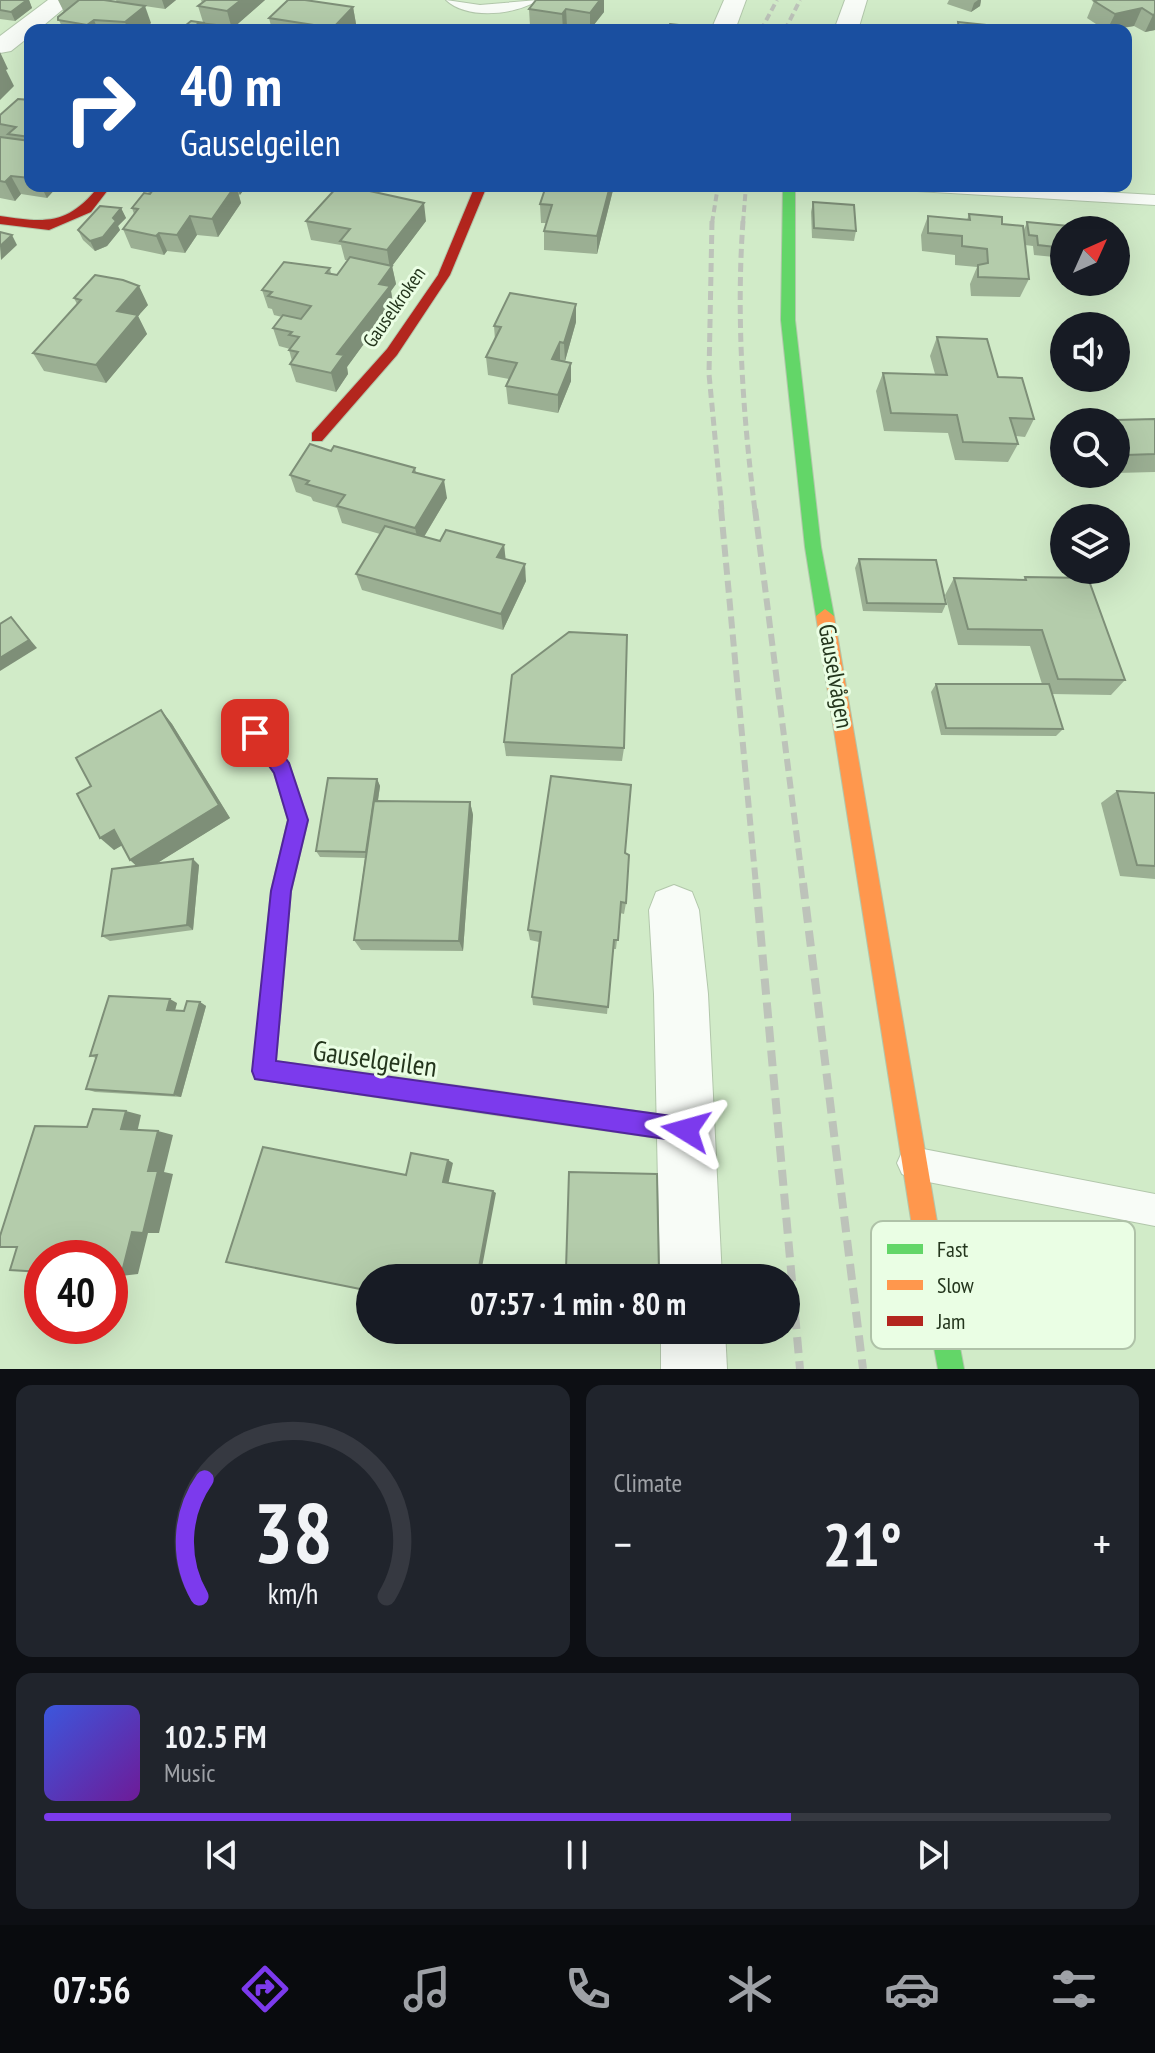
<!DOCTYPE html>
<meta charset="utf-8">
<style>
body{margin:0;font-family:"PT Sans Narrow",sans-serif;background:#20242c;color:#f1f3f6;height:100vh;display:flex;flex-direction:column;font-size:30px;white-space:nowrap}
*{box-sizing:border-box;margin:0}
p{font-size:26px;color:#9ea1a6}
.icon{flex:none;width:44px;height:44px;fill:none;stroke:currentColor;stroke-width:2;stroke-linecap:round;stroke-linejoin:round}
.map{position:relative;height:1369px;overflow:hidden}
.side{display:flex;flex-direction:column;gap:16px;padding:16px;background:#0d0f14;flex:1}
.side>*{flex:none}
.hud{position:absolute;left:24px;top:24px;width:1108px;height:168px;border-radius:16px;box-shadow:0 8px 32px #0002;background:#1a4fa0;color:#fff;overflow:hidden}
.needle{width:52px;rotate:45deg}
.tools{position:absolute;left:1050px;top:216px;display:grid;gap:16px}
.tools a{display:grid;place-items:center;width:80px;height:80px;border-radius:50%;background:#171b24;box-shadow:0 8px 32px #0002;font-size:40px}
.speed{position:absolute;left:24px;top:1240px;display:flex;gap:16px;font-size:40px;font-weight:700;text-align:center}
.speed>*{display:grid;place-content:center;width:104px;height:104px;border-radius:50%;background:#171b24;box-shadow:0 8px 32px #0002;line-height:1}
.speed .limit{border:12px solid #d22;background:#fff;color:#111}
.pin{position:absolute;display:grid;place-items:center;width:68px;height:68px;color:#fff;margin:-34px;border-radius:16px;box-shadow:0 4px 12px #0006}
.me{position:absolute;width:88px;margin:-44px;rotate:278deg;stroke-linejoin:round;filter:drop-shadow(0 0 6px #0008)}
.turn{display:flex;align-items:center;gap:28px;height:168px;padding:0 24px;font-size:36px}
.turn .icon{width:104px;height:104px;stroke-width:2.5}
.turn b{display:block;font-size:56px;line-height:68px}
.big{font-size:60px;font-weight:700;line-height:1.1}
.side .widget{flex:1;display:flex;flex-direction:column;justify-content:center;gap:12px;min-width:0;padding:0 28px;border-radius:16px;background:#20242c}
.side .dial{align-items:center;gap:0}
.dial svg{height:208px;overflow:visible;fill:none;stroke:#363941;stroke-width:7;stroke-linecap:round;text-anchor:middle}
.dial text{fill:#f1f3f6;stroke:none}
.song{display:flex;align-items:center;gap:24px}
.cover{width:96px;height:96px;border-radius:12px;background:linear-gradient(135deg,hsl(230 70% 55%),hsl(280 70% 35%))}
.played{height:8px;border-radius:4px;background:linear-gradient(90deg,#7c3aed 70%,#363941 70%)}
.keys{display:flex;justify-content:space-around;direction:ltr}
.heat{display:flex;justify-content:space-between;align-items:center;font-size:44px;direction:ltr}
.side .tiles{flex:1;display:grid;gap:16px;grid-template-columns:1fr 1fr}
.widget:last-child{grid-column:span 2}
.trip{position:absolute;left:356px;top:1264px;width:444px;height:80px;border-radius:40px;background:#171b24;box-shadow:0 8px 32px #0002;font-weight:700;line-height:80px;text-align:center}
.dock{display:flex;height:128px;justify-content:space-around;align-items:center;background:#090b0e;color:#9ea1a6}
.dock .icon{width:56px;height:56px}
.dock .active{color:#7c3aed}
.dock b{font-size:36px;color:#f1f3f6}
.map>svg:first-child{display:block}
.lines{fill:none;stroke-linecap:round;stroke-linejoin:round}
.lane-casing{stroke:#b2c7ab;stroke-width:2}
.street-casing{stroke:#b2c7ab;stroke-width:2}
.fast-casing{stroke:#b2c7ab;stroke-width:2}
.slow-casing{stroke:#b2c7ab;stroke-width:2}
.jam-casing{stroke:#b2c7ab;stroke-width:2}
.lane{fill:#f8fcf7;fill-rule:evenodd}
.street{fill:#f8fcf7;fill-rule:evenodd}
.fast{fill:#63d668;fill-rule:evenodd}
.slow{fill:#ff974d;fill-rule:evenodd}
.jam{fill:#b3261e;fill-rule:evenodd}
.rail-far3{stroke:#bdc3ba;stroke-width:4;stroke-dasharray:7 4;stroke-linecap:butt}
.rail-far2{stroke:#bdc3ba;stroke-width:5;stroke-dasharray:9 5;stroke-linecap:butt}
.rail-far1{stroke:#bdc3ba;stroke-width:6;stroke-dasharray:12 6;stroke-linecap:butt}
.rail{stroke:#bdc3ba;stroke-width:8;stroke-dasharray:16 8;stroke-linecap:butt}
.wall{fill:#9baf93}
.shaded-wall{fill:#7e8f78}
.building{fill:#b4ccab;stroke:#7e8f78;stroke-width:2}
.route{fill:#7c3aed;stroke:#51269a;stroke-width:2}
.labels{text-anchor:middle;dominant-baseline:central;stroke-width:6;stroke-linejoin:round;paint-order:stroke}
.far-street-label{font-size:20px;fill:#24361d;stroke:#eafee4}
.street-label{font-size:24px;fill:#24361d;stroke:#eafee4}
.near-street-label{font-size:28px;fill:#24361d;stroke:#eafee4}
.key{fill:#eafee4;stroke:#afc2a8;stroke-width:2}
.key-label{font-size:22px;fill:#24361d}
</style>
<div class="map">
<svg width="1155" height="1369" viewBox="0 0 1155 1369">
<rect width="100%" height="100%" fill="#d1ebc8"/>
<g class="lines">
<defs>
<g id="lane">
<path d="M446,0L480,5L538,0C516,15 467,20 446,0Z"/>
<polygon points="909,186 997,186 1155,195 1155,205 917,191"/>
<polygon points="913,1147 1155,1194 1155,1226 913,1179 902,1174 897,1163 902,1152"/>
</g>
<g id="street">
<polygon points="48,0 74,0 38,30 30,30 30,36 11,51 0,53 0,36"/>
<polygon points="724,0 746,0 735,30 711,30"/>
<polygon points="845,0 867,0 858,30 834,30"/>
<polygon points="674,885 692,892 699,910 708,994 722,1278 660,1278 654,994 649,910 656,892"/>
<polygon points="661,1330 725,1330 727,1369 661,1369"/>
</g>
<g id="fast">
<polygon points="783,186 795,186 795,320 821,547 834,616 825,623 816,616 805,547 781,320"/>
<polygon points="255,725 262,727 289,763 308,820 291,891 276,1061 496,1091 504,1095 508,1103 504,1111 496,1115 256,1079 253,1071 271,891 288,820 274,773 246,733 248,727"/>
<polygon points="929,1238 938,1242 942,1251 964,1369 938,1369 916,1251 920,1242"/>
</g>
<g id="slow">
<polygon points="825,609 834,616 942,1251 938,1260 929,1264 920,1260 916,1251 816,616"/>
<polygon points="496,1091 686,1118 694,1122 698,1130 694,1138 686,1142 496,1115 488,1111 484,1103 488,1095"/>
</g>
<g id="jam">
<path d="M99,186H111L91,212L49,230L0,224V216C46,223 68,225 99,186Z"/>
<polygon points="475,186 487,186 450,275 397,355 322,441 312,441 312,433 387,349 438,275"/>
</g>
</defs>
<use href="#lane" class="lane-casing"/>
<use href="#street" class="street-casing"/>
<use href="#fast" class="fast-casing"/>
<use href="#slow" class="slow-casing"/>
<use href="#jam" class="jam-casing"/>
<use href="#lane" class="lane"/>
<use href="#street" class="street"/>
<use href="#fast" class="fast"/>
<use href="#slow" class="slow"/>
<use href="#jam" class="jam"/>
<g class="rail-far3">
<polyline points="761,30 777,0"/>
<polyline points="785,30 800,0"/>
<polyline points="712,223 718,186"/>
<polyline points="743,223 746,186"/>
</g>
<g class="rail-far2">
<polyline points="712,221 709,374 722,511"/>
<path d="M743,221C736,318 743,415 755,511"/>
</g>
<g class="rail-far1">
<polyline points="721,509 756,885"/>
<polyline points="755,509 803,885"/>
</g>
<g class="rail">
<polyline points="756,883 800,1369"/>
<polyline points="803,883 863,1369"/>
</g>
</g>
<g class="wall">
<polygon points="0,0 29,0 32,8 15,21 0,19"/>
<polygon points="58,0 107,0 151,23 143,30 63,30 58,17 64,12"/>
<polygon points="116,0 176,0 165,9 117,2"/>
<polygon points="201,0 265,0 234,27 180,30 203,22 198,6 202,3"/>
<polygon points="536,0 604,12 591,28 567,26 564,30 553,30 530,26 529,9"/>
<polygon points="949,0 981,0 980,6 971,12 947,4"/>
<polygon points="1155,0 1155,30 1145,32 1134,26 1113,30 1105,30 1087,18 1094,1"/>
<polygon points="353,7 356,24 351,30 272,30 269,18"/>
<polygon points="30,100 30,186 58,186 47,198 21,194 15,201 0,198 0,115"/>
<polygon points="146,186 241,186 243,191 239,195 241,203 218,237 197,235 185,253 167,251 164,255 131,248 123,229 134,214 132,208 149,194"/>
<polygon points="546,186 614,186 597,254 544,250 544,231 546,223 541,223 540,204"/>
<polygon points="813,202 856,231 854,241 812,238 811,212"/>
<polygon points="121,208 126,218 118,226 120,230 107,246 95,251 83,240 78,230"/>
<polygon points="969,214 1024,230 1027,222 1064,230 1064,258 1034,255 1033,246 1025,245 1029,279 1020,297 971,296 970,284 977,267 955,265 955,255 922,251 921,235 928,216 967,220"/>
<polygon points="306,221 426,221 392,266 396,284 391,291 393,304 347,367 348,374 336,392 296,382 290,364 292,361 289,350 290,349 279,346 273,328 282,317 274,315 272,309 268,308 262,290 330,268 331,274 337,275 348,260 345,260 341,245 311,240"/>
<polygon points="74,298 148,305 138,316 147,334 106,383 44,371 33,353 77,304"/>
<polygon points="576,322 565,361 571,363 571,381 558,413 508,404 506,386 509,379 488,375 486,357 495,340 494,326"/>
<polygon points="937,337 998,377 1034,419 1025,437 1016,436 1018,444 1008,462 955,460 948,433 884,431 876,391 883,373 935,374 930,356"/>
<polygon points="1155,419 1155,472 1116,473 1116,422"/>
<polygon points="331,451 415,468 416,472 447,498 424,537 440,541 504,545 505,559 526,581 503,630 362,590 356,574 380,534 342,523 337,508 313,501 311,497 296,492 290,475"/>
<polygon points="859,559 946,604 942,613 863,611 855,568"/>
<polygon points="1025,577 1125,680 1111,695 1052,694 1063,729 1056,736 941,735 931,692 936,684 1042,684 1030,646 958,645 945,595 954,578 1024,580"/>
<polygon points="161,710 172,724 230,818 157,863 199,865 193,930 110,941 102,936 137,866 130,860 122,845 114,850 91,786"/>
<polygon points="504,742 624,748 622,761 506,756"/>
<polygon points="377,779 380,786 378,801 470,802 473,815 463,951 361,950 354,940 365,858 320,857 316,851"/>
<polygon points="1117,791 1155,793 1155,879 1120,876 1101,803"/>
<polygon points="625,853 626,903 624,914 620,913 616,949 613,949 607,1014 533,1005 532,997 539,942 530,940 528,930"/>
<polygon points="200,1002 206,1006 181,1097 95,1092 86,1089 96,1058 90,1056 177,1003 175,1010 184,1011"/>
</g>
<g class="shaded-wall">
<polygon points="27,0 29,0 32,8 15,21 11,12"/>
<polygon points="162,0 176,0 165,9"/>
<polygon points="241,0 265,0 232,29 227,11"/>
<polygon points="600,0 604,0 604,12 590,30 590,13"/>
<polygon points="978,0 981,0 980,6 971,12 974,3"/>
<polygon points="145,6 151,23 143,30 128,30 125,22"/>
<polygon points="353,7 356,24 351,30 333,30 333,28"/>
<polygon points="1142,8 1134,26 1107,30 1115,14"/>
<polygon points="566,9 567,26 563,30 562,14"/>
<polygon points="1155,14 1155,30 1145,32 1153,15"/>
<polygon points="94,20 98,30 89,30 87,25"/>
<polygon points="0,52 8,69 6,70 14,86 0,100"/>
<polygon points="11,176 21,194 15,201 5,182"/>
<polygon points="41,186 58,186 47,198"/>
<polygon points="235,186 236,186 241,203 218,237 212,219"/>
<polygon points="237,186 241,186 243,191 240,195"/>
<polygon points="610,186 614,186 597,254 597,236"/>
<polygon points="424,203 426,221 392,266 396,284 391,291 393,304 347,367 348,374 336,392 331,373 337,354 379,284 390,269 387,250"/>
<polygon points="121,208 126,218 118,226 120,230 107,246 95,251 90,241"/>
<polygon points="190,216 197,235 185,253 177,235"/>
<polygon points="159,233 167,251 164,255 156,236"/>
<polygon points="12,235 17,245 1,260 0,246"/>
<polygon points="139,286 148,305 138,316 147,334 106,383 96,365 117,311"/>
<polygon points="576,304 576,322 565,361 564,343"/>
<polygon points="560,342 560,360 552,359"/>
<polygon points="571,363 571,381 558,413 558,395"/>
<polygon points="444,480 447,498 419,545 415,528"/>
<polygon points="504,545 506,562 497,557"/>
<polygon points="525,564 526,581 503,630 501,614"/>
<polygon points="11,617 37,648 0,671 0,658"/>
<polygon points="161,710 172,724 230,818 143,872 130,860"/>
<polygon points="377,779 380,786 369,858 366,852"/>
<polygon points="470,802 473,815 463,951 459,941"/>
<polygon points="114,830 128,842 114,850 100,838"/>
<polygon points="193,859 199,865 193,930 187,925"/>
<polygon points="170,999 177,1003 174,1014 167,1010"/>
<polygon points="200,1002 206,1006 181,1097 174,1095"/>
<polygon points="126,1111 141,1115 137,1133 121,1129"/>
<polygon points="158,1131 173,1135 164,1172 173,1174 159,1233 148,1233 138,1274 121,1276"/>
<polygon points="448,1160 453,1163 448,1185 443,1182"/>
<polygon points="493,1191 496,1193 480,1278 477,1278"/>
</g>
<g class="building">
<polygon points="0,0 27,0 11,12 0,10"/>
<polygon points="79,0 104,0 145,6 125,22 94,20 87,25 58,20 58,17"/>
<polygon points="206,0 241,0 227,11 198,6"/>
<polygon points="288,0 305,0 353,7 333,28 269,18"/>
<polygon points="536,0 600,0 590,13 566,9 562,14 529,9"/>
<polygon points="1098,0 1155,0 1155,14 1153,15 1142,8 1115,14 1094,1"/>
<polygon points="191,21 205,23 199,23 190,30 180,30"/>
<polygon points="958,22 1005,27 1006,30 959,30"/>
<polygon points="199,23 260,30 190,30"/>
<polygon points="670,24 705,28 705,30 667,30"/>
<polygon points="574,26 602,30 571,30"/>
<polygon points="18,99 30,100 30,137 8,134 16,127 0,124 0,115"/>
<polygon points="0,137 30,141 30,150 27,153 30,153 30,178 11,176 5,182 0,181"/>
<polygon points="156,186 235,186 212,219 190,216 177,235 159,233 156,236 123,229 138,209 132,208 144,193 150,194"/>
<polygon points="338,186 347,186 424,203 387,250 340,241 350,229 306,221"/>
<polygon points="546,186 610,186 597,236 544,231 552,205 540,204"/>
<polygon points="813,202 854,205 856,231 814,228"/>
<polygon points="100,206 121,208 113,218 116,221 103,237 90,241 78,230"/>
<polygon points="969,214 1002,217 1002,224 1023,226 1029,279 978,277 978,265 988,263 987,249 962,246 962,236 928,233 928,216 970,220"/>
<polygon points="1027,222 1079,227 1080,230 1064,230 1064,248 1038,245 1037,236 1029,235"/>
<polygon points="0,232 12,235 0,246"/>
<polygon points="350,257 392,266 379,284 390,286 337,354 344,355 331,373 290,364 298,352 289,350 299,337 289,335 292,332 273,328 283,315 301,319 311,306 268,296 272,292 262,290 284,262 330,268 326,273 337,275"/>
<polygon points="95,275 123,280 139,286 117,311 138,315 96,365 33,353 81,300 74,298"/>
<polygon points="510,293 576,304 564,343 560,342 552,359 571,363 558,395 506,386 517,363 486,357 501,327 494,326"/>
<polygon points="937,337 987,339 998,377 1022,378 1034,419 1010,418 1018,444 963,442 957,415 891,413 883,373 947,375"/>
<polygon points="1155,419 1155,454 1126,455 1116,436 1116,422 1114,422 1116,420"/>
<polygon points="310,444 331,451 334,446 415,468 413,472 444,480 415,528 337,506 345,495 306,484 309,481 290,475"/>
<polygon points="385,526 440,541 446,530 504,545 497,557 525,564 501,614 356,574"/>
<polygon points="859,559 936,560 946,604 867,603"/>
<polygon points="1025,577 1088,578 1125,680 1058,679 1042,630 968,629 954,578 1026,580"/>
<polygon points="11,617 29,640 0,658 0,624"/>
<polygon points="569,632 627,635 624,748 504,742 512,675"/>
<polygon points="936,684 1049,684 1063,729 946,728"/>
<polygon points="161,710 219,805 130,860 114,830 100,838 77,794 91,786 76,758"/>
<polygon points="551,776 631,785 625,853 629,855 626,903 621,902 618,940 614,940 608,1007 532,997 541,932 528,930"/>
<polygon points="328,778 377,779 366,852 316,851"/>
<polygon points="1117,791 1155,793 1155,866 1137,865"/>
<polygon points="374,801 470,802 459,941 354,940"/>
<polygon points="193,859 187,925 102,936 112,869"/>
<polygon points="109,996 170,999 167,1010 184,1011 187,1001 200,1002 174,1095 86,1089 97,1055 90,1056"/>
<polygon points="93,1109 126,1111 121,1129 158,1131 148,1171 158,1171 143,1233 132,1232 121,1276 110,1275 110,1258 42,1258 42,1272 10,1270 17,1247 0,1247 0,1236 35,1126 87,1127"/>
<polygon points="263,1147 406,1175 411,1153 448,1160 443,1182 493,1191 477,1278 370,1278 370,1291 226,1262"/>
<polygon points="569,1172 657,1174 659,1272 566,1269"/>
</g>
<polygon class="route" points="255,725 262,727 289,763 308,820 291,891 276,1061 686,1118 694,1122 698,1130 694,1139 686,1142 255,1079 252,1071 271,891 288,820 274,773 246,733 248,727"/>
<g class="labels">
<g class="far-street-label">
<text transform="translate(394 307) rotate(-55)">Gauselkroken</text>
</g>
<g class="street-label">
<text transform="translate(836 676) rotate(80)">Gauselvågen</text>
</g>
<g class="near-street-label">
<text transform="translate(375 1058) rotate(8)">Gauselgeilen</text>
</g>
</g>
<rect x="871" y="1221" width="264" height="128" rx="12" class="key"/>
<rect x="887" y="1244" width="36" height="10" fill="#63d668"/>
<rect x="887" y="1280" width="36" height="10" fill="#ff974d"/>
<rect x="887" y="1316" width="36" height="10" fill="#b3261e"/>
<g class="key-label">
<text x="937" y="1257">Fast</text>
<text x="937" y="1293">Slow</text>
<text x="937" y="1329">Jam</text>
</g>
</svg>
<div class="tools">
<a><svg class="needle" viewBox="-14 -14 28 28"><path d="M0-13l5 13h-10z" fill="#e53935"/><path d="M0 13l5-13h-10z" fill="#9ea1a6"/></svg></a>
<a><svg class="icon" aria-label="sound" viewBox="0 0 24 24"><path d="M4 9h4l5-4v14l-5-4H4zM17 9q2 3 0 6"/></svg></a>
<a><svg class="icon" aria-label="search" viewBox="0 0 24 24"><circle cx="10" cy="10" r="6"/><path d="M15 15l6 6"/></svg></a>
<a><svg class="icon" aria-label="layers" viewBox="0 0 24 24"><path d="M12 4l9 5-9 5-9-5zM3 14l9 5 9-5"/></svg></a>
</div>
<div class="speed"><div class="limit">40</div></div>
<div class="pin" style="left:255px;top:733px;background:#d93025"><svg class="icon" aria-label="arrive" viewBox="0 0 24 24"><path d="M6 21V4h12l-3 4 3 4H6"/></svg></div>
<svg class="me" style="left:686px;top:1130px" viewBox="-20 -20 40 40"><path d="M0-17L14 15 0 8-14 15z" fill="#7c3aed" stroke="#fff" stroke-width="4"/></svg>
<div class="trip">07:57 · 1 min · 80 m</div>
<div class="hud">
<div class="turn"><svg class="icon" aria-label="right" viewBox="0 0 24 24"><path d="M7 20v-9h11M14 6l5 5-5 5"/></svg><div><b>40 m</b>Gauselgeilen</div></div>
</div>
</div>
<section class="side">
<div class="tiles">
<div class="widget dial"><svg viewBox="0 0 100 80">
<path d="M14 69A42 42 0 1 1 86 69"/>
<path d="M14 69A42 42 0 0 1 16 24" stroke="#7c3aed"/>
<text x="50" y="56" font-size="32" font-weight="700">38</text>
<text x="50" y="72" font-size="11">km/h</text>
</svg></div>
<div class="widget"><p>Climate</p>
<div class="heat"><a>−</a><b class="big">21°</b><a>+</a></div>
</div>
<div class="widget">
<div class="song"><i class="cover"></i><div><b>102.5 FM</b><p>Music</p></div></div>
<div class="played"></div>
<div class="keys"><svg class="icon" aria-label="previous" viewBox="0 0 24 24"><path d="M18 5L8 12l10 7zM5 5v14"/></svg><svg class="icon" aria-label="pause" viewBox="0 0 24 24"><path d="M8 5v14M16 5v14"/></svg><svg class="icon" aria-label="next" viewBox="0 0 24 24"><path d="M6 5l10 7-10 7zM19 5v14"/></svg></div>
</div>
</div>
</section>
<nav class="dock">
<b>07:56</b>
<svg class="icon active" aria-label="directions" viewBox="0 0 24 24"><path d="M12 3l9 9-9 9-9-9zM9 14v-3h6M13 9l2 2-2 2"/></svg>
<svg class="icon" aria-label="music" viewBox="0 0 24 24"><path d="M9 18V5l10-2v13"/><circle cx="6" cy="18" r="3"/><circle cx="16" cy="16" r="3"/></svg>
<svg class="icon" aria-label="phone" viewBox="0 0 24 24"><path d="M5 4h4l2 5-3 2q2 4 5 5l2-3 5 2v4C11 20 4 13 5 4z"/></svg>
<svg class="icon" aria-label="climate" viewBox="0 0 24 24"><path d="M12 3v18M4 7l16 10M4 17L20 7"/></svg>
<svg class="icon" aria-label="car" viewBox="0 0 24 24"><path d="M5 17H2v-5l4-1 3-4h7l3 4 3 1v5h-3M9 17h6M6 11h13"/><circle cx="7" cy="17" r="2"/><circle cx="17" cy="17" r="2"/></svg>
<svg class="icon" aria-label="filters" viewBox="0 0 24 24"><path d="M4 7h16M4 17h16"/><circle cx="9" cy="7" r="2"/><circle cx="15" cy="17" r="2"/></svg>
</nav>
